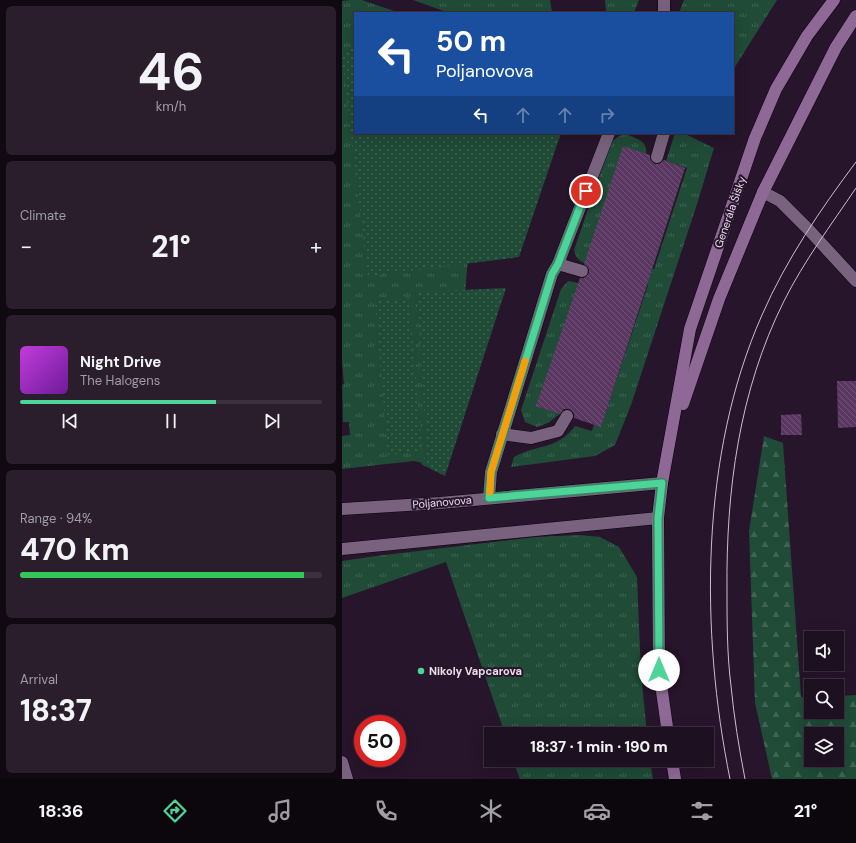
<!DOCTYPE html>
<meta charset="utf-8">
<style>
body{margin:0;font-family:"DM Sans",sans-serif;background:#2a1e2d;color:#f1f3f6;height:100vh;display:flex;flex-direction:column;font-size:15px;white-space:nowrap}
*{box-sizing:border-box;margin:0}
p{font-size:13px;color:#a09da5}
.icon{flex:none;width:22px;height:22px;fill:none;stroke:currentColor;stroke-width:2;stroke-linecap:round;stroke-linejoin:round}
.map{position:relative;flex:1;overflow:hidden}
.side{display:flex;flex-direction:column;gap:6px;padding:6px;background:#100912;width:342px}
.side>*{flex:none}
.guide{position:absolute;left:12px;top:12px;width:380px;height:122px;border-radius:0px;box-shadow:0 4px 16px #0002,0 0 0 1px #3b303e;background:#1a4fa0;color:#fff;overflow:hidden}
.controls{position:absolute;left:462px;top:631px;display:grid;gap:8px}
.controls a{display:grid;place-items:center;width:40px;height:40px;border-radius:0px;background:#1d1020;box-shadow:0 4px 16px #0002,0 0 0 1px #3b303e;font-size:20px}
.speed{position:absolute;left:12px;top:715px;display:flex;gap:8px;font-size:20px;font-weight:700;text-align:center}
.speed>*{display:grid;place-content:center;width:52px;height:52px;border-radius:50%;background:#1d1020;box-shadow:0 4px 16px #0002,0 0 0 1px #3b303e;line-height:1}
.speed .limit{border:6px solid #d22;background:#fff;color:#111}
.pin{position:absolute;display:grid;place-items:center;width:34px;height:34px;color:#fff;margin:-17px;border:2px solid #fff;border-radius:50%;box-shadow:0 1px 4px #0007}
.me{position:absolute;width:44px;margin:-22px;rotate:0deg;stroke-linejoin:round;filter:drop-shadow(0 0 3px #0008)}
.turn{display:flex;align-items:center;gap:14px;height:84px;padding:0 16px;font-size:18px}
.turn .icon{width:52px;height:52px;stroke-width:2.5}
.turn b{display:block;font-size:28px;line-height:34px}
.lanes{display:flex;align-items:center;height:38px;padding:0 16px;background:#0003;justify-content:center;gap:20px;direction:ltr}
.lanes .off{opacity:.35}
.big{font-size:30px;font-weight:800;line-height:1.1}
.side .widget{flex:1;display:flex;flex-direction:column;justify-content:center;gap:6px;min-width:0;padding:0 14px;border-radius:6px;background:#2a1e2d}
.side .dial{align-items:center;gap:0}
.dial b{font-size:52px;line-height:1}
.song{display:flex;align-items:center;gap:12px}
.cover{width:48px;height:48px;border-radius:6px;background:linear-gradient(135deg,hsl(290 70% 55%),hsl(280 70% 35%))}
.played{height:4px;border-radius:2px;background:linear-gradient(90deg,#4ed399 65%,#3b303e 65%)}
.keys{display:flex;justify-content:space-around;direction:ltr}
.heat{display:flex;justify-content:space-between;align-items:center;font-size:22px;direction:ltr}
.charge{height:6px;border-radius:3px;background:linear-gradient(90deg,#34c759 94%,#3b303e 0)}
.trip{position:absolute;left:142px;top:727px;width:230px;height:40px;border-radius:0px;background:#1d1020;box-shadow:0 4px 16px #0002,0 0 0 1px #3b303e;font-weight:800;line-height:40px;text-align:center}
.tab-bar{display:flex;height:64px;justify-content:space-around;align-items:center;background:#0c060d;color:#a09da5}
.tab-bar .icon{width:28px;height:28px}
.tab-bar .on{color:#4ed399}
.tab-bar b{font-size:18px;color:#f1f3f6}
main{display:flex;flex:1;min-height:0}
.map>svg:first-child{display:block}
.grass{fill:url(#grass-tufts)}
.forest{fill:url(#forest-firs);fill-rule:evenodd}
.park{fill:url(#park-dots)}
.building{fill:url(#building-back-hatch)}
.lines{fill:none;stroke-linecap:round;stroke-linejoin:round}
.service-casing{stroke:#0f0213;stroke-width:13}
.minor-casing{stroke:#0f0213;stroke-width:13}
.secondary-casing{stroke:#0f0213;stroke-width:13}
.service{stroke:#78627d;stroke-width:12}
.minor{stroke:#78627d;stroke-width:12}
.secondary{stroke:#8e6996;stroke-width:12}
.tram{stroke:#ccbecf;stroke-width:1}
.route-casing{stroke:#338963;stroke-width:10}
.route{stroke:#4ed399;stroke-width:7}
.slow{stroke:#f59e0b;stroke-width:7}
.poi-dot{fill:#4ed399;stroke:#27152b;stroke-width:1.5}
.labels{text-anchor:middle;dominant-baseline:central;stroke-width:4;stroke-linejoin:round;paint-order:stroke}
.street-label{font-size:11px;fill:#eaddec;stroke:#27152b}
.poi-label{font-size:11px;font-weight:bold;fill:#eaddec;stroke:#27152b;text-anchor:start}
</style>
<main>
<section class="side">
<div class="widget dial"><b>46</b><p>km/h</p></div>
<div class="widget"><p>Climate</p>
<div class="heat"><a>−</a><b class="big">21°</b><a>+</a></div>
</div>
<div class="widget">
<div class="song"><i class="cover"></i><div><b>Night Drive</b><p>The Halogens</p></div></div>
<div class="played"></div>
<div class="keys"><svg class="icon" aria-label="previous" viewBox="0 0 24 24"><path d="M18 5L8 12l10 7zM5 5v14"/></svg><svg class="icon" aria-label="pause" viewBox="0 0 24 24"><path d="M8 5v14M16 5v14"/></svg><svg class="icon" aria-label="next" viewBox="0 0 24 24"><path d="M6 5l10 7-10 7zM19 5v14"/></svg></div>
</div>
<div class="widget"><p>Range · 94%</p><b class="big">470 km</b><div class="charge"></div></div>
<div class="widget"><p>Arrival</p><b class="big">18:37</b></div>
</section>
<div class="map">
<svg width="514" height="779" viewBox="0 0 514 779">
<defs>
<pattern id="grass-tufts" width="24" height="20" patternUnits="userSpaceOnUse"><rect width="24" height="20" fill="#1f4b37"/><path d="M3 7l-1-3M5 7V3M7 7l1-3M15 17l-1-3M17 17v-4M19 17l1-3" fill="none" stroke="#406454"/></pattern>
<pattern id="forest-firs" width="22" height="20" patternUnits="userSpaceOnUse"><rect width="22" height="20" fill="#1f4b37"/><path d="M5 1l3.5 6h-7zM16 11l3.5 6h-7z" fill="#406454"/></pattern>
<pattern id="park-dots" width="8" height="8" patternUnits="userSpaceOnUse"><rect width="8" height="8" fill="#1f4b37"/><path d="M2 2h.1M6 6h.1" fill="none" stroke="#406454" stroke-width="1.8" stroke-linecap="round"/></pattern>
<pattern id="building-back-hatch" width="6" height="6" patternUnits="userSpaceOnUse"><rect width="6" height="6" fill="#593760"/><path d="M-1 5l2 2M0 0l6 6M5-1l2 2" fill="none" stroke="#715477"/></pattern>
</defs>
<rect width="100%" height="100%" fill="#27152b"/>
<g class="grass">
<polygon points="8,0 20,0 58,13 13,13 13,133 131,195 123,295 100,436 81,463 72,461 0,469 0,436 8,435 7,422 1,422 0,385 2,384 0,363 0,1"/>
<polygon points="71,0 208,0 210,12 205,13 107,13"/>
<polygon points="263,0 297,0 292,13 264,13"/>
<polygon points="342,0 435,0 391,70 391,13 337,13"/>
<path d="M333,133H341L372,148L356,201L289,405L273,445L253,456L169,467L172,457C195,444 215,450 233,426L250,431L252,424L259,426L306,285L305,284L310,269H312L345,168L324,161Z"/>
<path d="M284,134C294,139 306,140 304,154L246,264C237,262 234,258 232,250L269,142L277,136Z"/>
<polygon points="226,281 237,283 197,405 219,413 206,423 195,427 183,422 179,410 219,289"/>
<polygon points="238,535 258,537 277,547 295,577 299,673 305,734 163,734 104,562 0,598 0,561 34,556 194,537"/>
<polygon points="171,760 308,760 311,779 178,779"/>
</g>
<path class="forest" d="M422,436L441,443L459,697H469V712H495V696L514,695V779H430L413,703L407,531ZM469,734H495V760H469Z"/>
<g class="park">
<polygon points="13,43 13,133 219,133 177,257 26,276 0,59"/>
<polygon points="164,288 103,476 79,464 85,454 75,292"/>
<polygon points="67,298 80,451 46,455 33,301"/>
</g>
<g class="building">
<polygon points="281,146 308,155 308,159 313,164 317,164 322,160 343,168 259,427 232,418 232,413 228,409 222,409 218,414 194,406 238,278 242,278 247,273 247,269 242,264"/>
<polygon points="495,381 514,381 514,427 496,428"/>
<polygon points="459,414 460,435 439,435 439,415"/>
</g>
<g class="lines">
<defs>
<g id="service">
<polyline points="315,157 322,133"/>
<polyline points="421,192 438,201 467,230 514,281"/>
<polyline points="216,264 240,271"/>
<polyline points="160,434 189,438 216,431 225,416"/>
</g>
<g id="minor">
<polyline points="322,0 322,13"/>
<polyline points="147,498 149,472 210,274 216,264 267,133"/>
<polyline points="0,509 98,503 320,483"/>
<polyline points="0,549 316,518"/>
<polyline points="0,762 5,779"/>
</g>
<g id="secondary">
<polyline points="341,404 377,299 421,192 494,47 514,16"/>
<polyline points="326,734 317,670 316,518 320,483 348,329 413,138 434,89 465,36 492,0"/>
<polyline points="330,760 333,779"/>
</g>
</defs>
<use href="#service" class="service-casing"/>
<use href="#minor" class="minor-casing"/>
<use href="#secondary" class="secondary-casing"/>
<use href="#service" class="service"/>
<use href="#minor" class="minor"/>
<use href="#secondary" class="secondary"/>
<g class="tram">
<path d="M388,779C358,631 358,455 420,315C444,260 478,210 514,162"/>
<path d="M403,779C397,748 392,717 389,686C385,654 385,622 385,590C384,491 397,391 442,301C462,261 489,225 514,188"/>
</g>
</g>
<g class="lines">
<defs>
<polyline id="route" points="244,191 216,264 210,274 149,472 147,498 320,483 316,518 317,670"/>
</defs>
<use href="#route" class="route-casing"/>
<use href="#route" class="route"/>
<polyline class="slow" points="148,492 149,472 183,361"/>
</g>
<circle class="poi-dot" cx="79" cy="671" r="4"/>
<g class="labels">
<g class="street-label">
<text transform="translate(388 212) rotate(-71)">Generála Šišky</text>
<text transform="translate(100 502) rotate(-5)">Poljanovova</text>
</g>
<g class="poi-label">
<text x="87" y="671">Nikoly Vapcarova</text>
</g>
</g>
</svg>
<div class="controls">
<a><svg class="icon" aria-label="sound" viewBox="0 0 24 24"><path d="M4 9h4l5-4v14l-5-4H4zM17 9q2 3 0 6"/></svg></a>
<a><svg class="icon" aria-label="search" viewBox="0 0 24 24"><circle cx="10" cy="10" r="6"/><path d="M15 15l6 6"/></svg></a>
<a><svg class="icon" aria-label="layers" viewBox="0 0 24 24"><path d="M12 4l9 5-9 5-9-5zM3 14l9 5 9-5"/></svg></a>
</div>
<div class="speed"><div class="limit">50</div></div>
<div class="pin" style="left:244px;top:191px;background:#d93025"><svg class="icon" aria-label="arrive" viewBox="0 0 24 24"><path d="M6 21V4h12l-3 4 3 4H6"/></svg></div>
<svg class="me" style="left:317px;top:670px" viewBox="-20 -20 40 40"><circle r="19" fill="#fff"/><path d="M0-13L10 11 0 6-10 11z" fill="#4ed399"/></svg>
<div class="trip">18:37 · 1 min · 190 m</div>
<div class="guide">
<div class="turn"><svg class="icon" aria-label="left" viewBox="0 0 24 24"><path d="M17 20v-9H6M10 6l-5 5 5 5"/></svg><div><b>50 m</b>Poljanovova</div></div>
<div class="lanes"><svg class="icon" aria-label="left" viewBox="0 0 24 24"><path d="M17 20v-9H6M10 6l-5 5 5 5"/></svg><svg class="icon off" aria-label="ahead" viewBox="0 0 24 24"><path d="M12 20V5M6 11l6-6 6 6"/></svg><svg class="icon off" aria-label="ahead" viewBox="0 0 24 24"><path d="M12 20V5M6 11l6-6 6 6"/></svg><svg class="icon off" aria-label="right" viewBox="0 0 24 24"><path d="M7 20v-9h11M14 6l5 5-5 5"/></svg></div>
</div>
</div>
</main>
<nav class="tab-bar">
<b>18:36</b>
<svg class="icon on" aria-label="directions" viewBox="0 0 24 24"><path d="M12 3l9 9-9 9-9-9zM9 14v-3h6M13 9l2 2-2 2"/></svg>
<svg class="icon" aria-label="music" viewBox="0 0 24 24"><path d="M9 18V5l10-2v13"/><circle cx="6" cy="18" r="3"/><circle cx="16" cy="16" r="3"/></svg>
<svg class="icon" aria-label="phone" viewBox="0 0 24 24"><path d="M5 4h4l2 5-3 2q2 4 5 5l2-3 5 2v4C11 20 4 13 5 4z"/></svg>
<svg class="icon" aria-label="climate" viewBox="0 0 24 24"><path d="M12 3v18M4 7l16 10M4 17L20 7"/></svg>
<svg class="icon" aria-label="car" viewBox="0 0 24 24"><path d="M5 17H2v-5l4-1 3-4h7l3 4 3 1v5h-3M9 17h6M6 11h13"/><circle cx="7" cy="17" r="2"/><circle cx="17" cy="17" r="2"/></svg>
<svg class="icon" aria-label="filters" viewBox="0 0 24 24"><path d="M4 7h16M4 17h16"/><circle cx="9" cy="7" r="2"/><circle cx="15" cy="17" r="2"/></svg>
<b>21°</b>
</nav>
